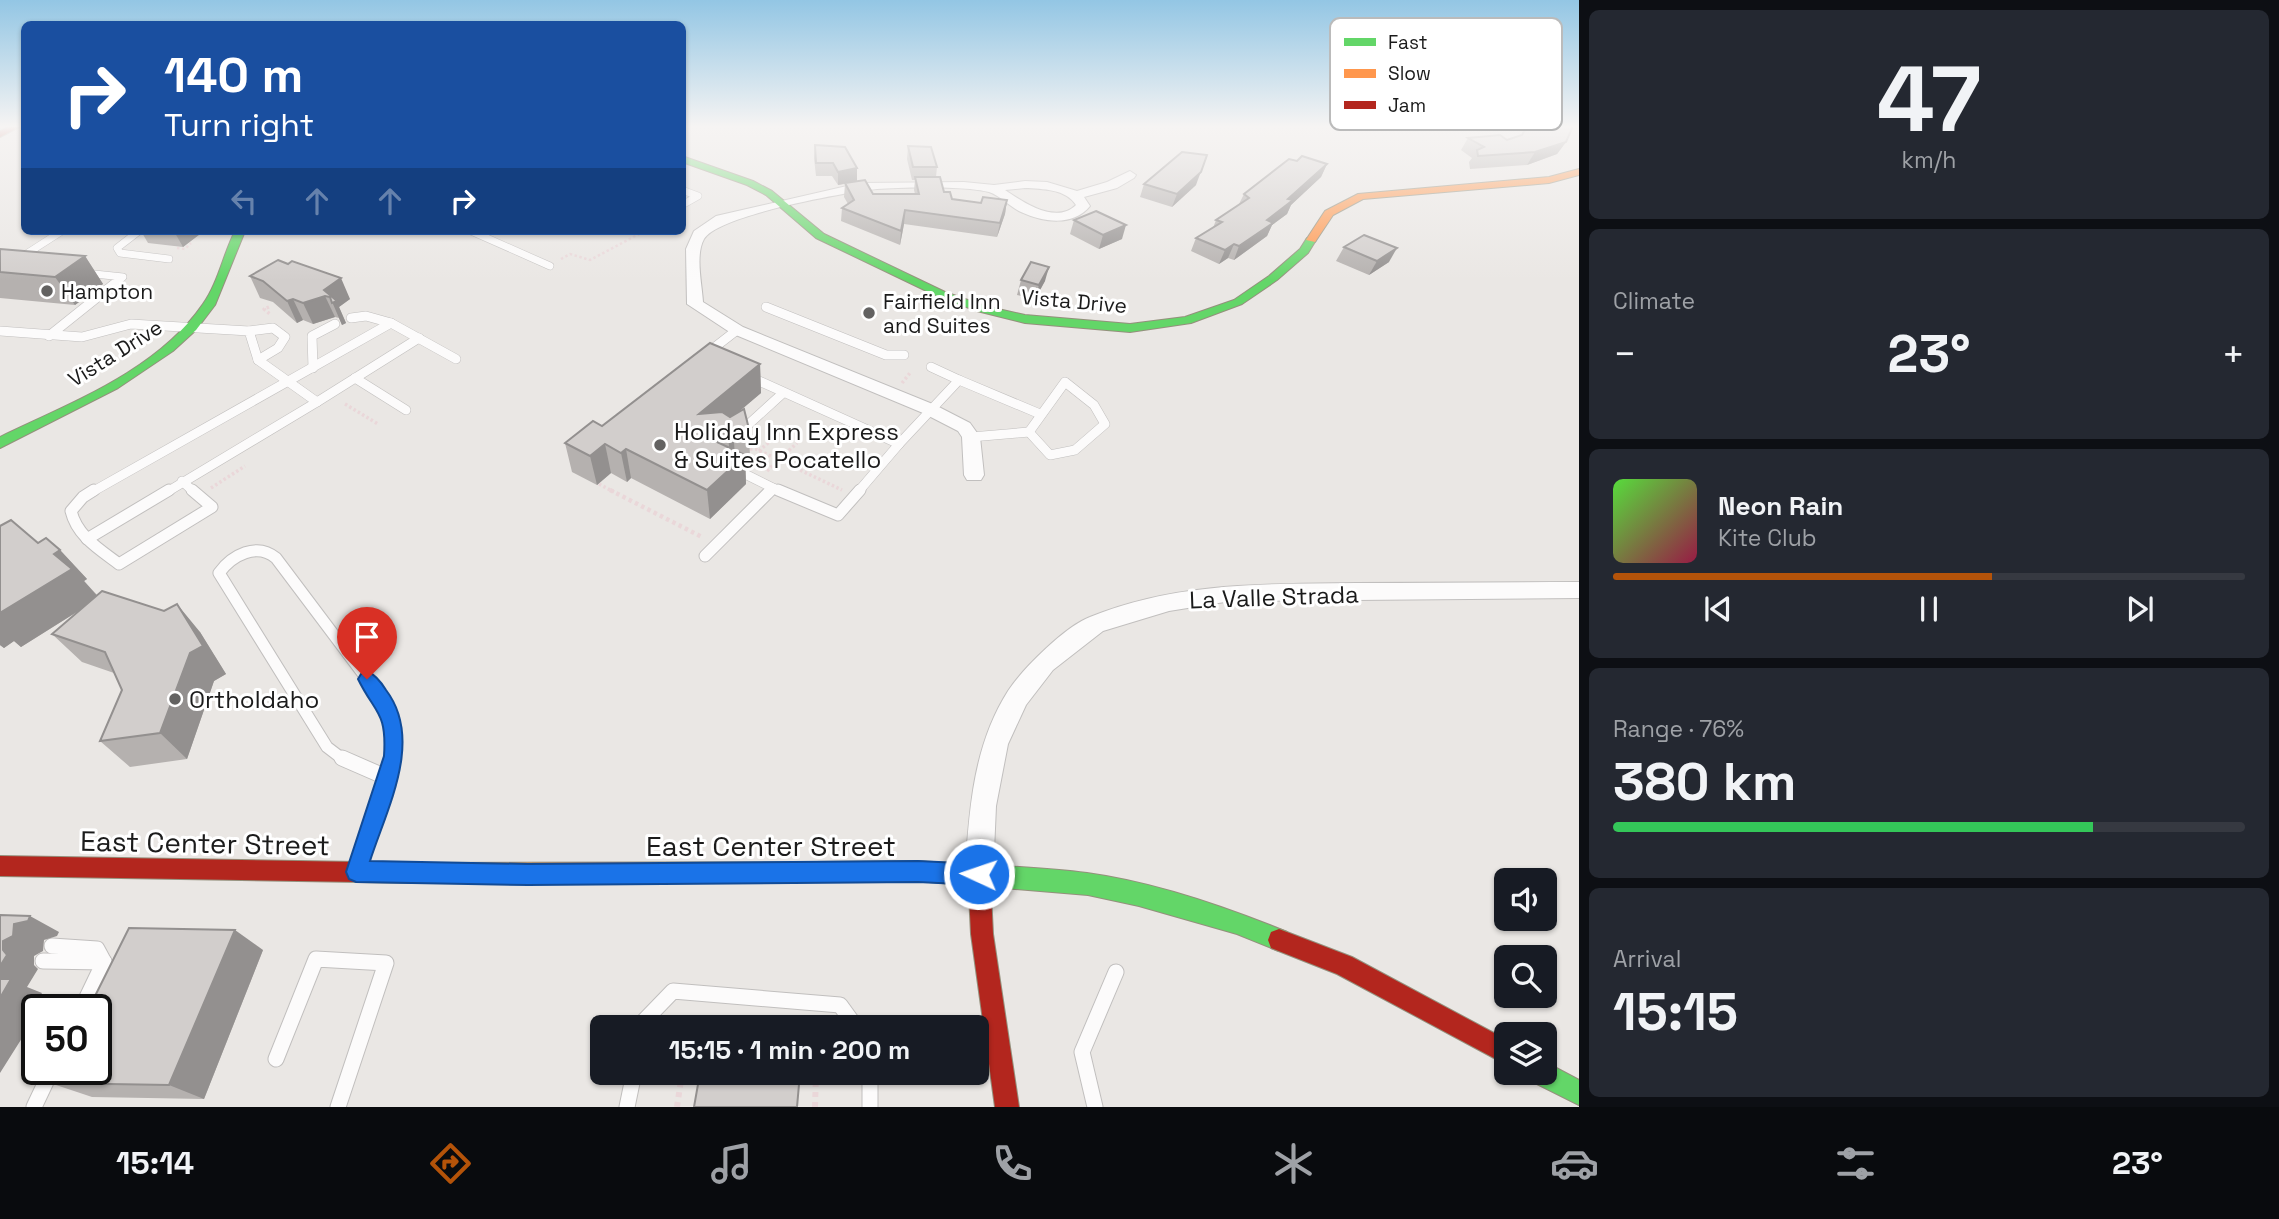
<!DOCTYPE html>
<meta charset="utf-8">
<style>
body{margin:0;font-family:"Space Grotesk",sans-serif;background:#242831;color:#f1f3f6;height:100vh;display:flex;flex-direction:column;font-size:26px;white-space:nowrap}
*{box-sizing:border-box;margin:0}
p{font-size:23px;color:#9ea1a6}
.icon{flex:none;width:38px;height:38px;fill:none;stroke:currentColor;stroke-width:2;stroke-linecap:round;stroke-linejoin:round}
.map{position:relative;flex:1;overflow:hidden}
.panel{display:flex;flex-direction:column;gap:10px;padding:10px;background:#0d0f14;width:700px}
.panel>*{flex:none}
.banner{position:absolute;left:21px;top:21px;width:665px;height:214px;border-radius:10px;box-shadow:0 2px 5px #0004;background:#1a4fa0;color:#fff;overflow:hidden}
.controls{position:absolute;left:1494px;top:868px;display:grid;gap:14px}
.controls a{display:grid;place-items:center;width:63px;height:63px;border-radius:10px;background:#171b24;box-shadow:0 2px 5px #0004;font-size:35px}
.speed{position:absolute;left:21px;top:994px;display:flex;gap:14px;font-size:35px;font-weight:700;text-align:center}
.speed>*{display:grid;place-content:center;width:91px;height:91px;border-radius:50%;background:#171b24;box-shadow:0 2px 5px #0004;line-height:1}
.speed .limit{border:4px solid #111;border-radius:10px;background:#fff;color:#111}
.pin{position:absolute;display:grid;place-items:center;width:60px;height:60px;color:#fff;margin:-72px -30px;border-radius:50% 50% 50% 0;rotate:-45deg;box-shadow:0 0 7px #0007}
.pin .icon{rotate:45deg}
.me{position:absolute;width:77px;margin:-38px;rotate:273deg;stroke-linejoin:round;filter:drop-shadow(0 0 5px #0008)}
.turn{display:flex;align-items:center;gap:24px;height:147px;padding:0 28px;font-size:32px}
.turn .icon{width:91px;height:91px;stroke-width:2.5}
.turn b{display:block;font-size:49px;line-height:60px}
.lanes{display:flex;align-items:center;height:66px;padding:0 28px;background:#0003;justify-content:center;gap:35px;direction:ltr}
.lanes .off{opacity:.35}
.big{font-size:52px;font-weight:700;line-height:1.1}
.panel .tile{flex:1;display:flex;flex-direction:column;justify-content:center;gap:10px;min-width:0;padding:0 24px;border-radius:10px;background:#242831}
.panel .dial{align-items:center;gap:0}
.dial b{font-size:91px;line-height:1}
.song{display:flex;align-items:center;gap:21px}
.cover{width:84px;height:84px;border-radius:10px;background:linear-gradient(135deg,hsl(110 70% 55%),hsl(340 70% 35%))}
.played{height:7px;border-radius:4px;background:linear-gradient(90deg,#b45309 60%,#363941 60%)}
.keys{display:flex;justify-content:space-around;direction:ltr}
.heat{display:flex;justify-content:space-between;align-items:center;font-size:38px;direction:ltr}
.charge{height:10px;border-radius:5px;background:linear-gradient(90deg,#34c759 76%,#363941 0)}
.trip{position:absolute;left:590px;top:1015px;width:399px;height:70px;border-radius:10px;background:#171b24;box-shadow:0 2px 5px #0004;font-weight:700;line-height:70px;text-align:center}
.tabs{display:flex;height:112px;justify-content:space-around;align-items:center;background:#090b0e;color:#9ea1a6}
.tabs .icon{width:49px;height:49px}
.tabs .on{color:#b45309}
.tabs b{font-size:32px;color:#f1f3f6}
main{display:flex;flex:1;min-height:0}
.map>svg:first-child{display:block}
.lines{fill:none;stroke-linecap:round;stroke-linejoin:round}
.lane-far3-casing{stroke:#c1bfbe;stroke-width:8}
.lane-far2-casing{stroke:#c1bfbe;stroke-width:10}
.lane-far1-casing{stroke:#c1bfbe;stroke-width:13}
.lane-casing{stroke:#c1bfbe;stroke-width:17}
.street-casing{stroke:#c1bfbe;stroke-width:2}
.fast-casing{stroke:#94907c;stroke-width:2}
.slow-casing{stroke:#94907c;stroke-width:2}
.jam-casing{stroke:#94907c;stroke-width:2}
.path-far3{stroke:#ead7d9;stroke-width:2.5;stroke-dasharray:2.5 2.5;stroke-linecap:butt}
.path-far2{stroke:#ead7d9;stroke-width:3.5;stroke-dasharray:2.5 2.5;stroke-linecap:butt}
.path-far1{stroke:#ead7d9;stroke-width:4.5;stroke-dasharray:3.5 3.5;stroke-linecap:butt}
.path{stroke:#ead7d9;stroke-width:6;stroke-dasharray:5 5;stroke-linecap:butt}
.lane-far3{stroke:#fcfbfb;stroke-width:7}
.lane-far2{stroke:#fcfbfb;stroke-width:9}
.lane-far1{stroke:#fcfbfb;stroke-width:11}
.lane{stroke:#fcfbfb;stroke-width:15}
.street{fill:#fcfbfb;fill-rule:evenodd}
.fast{fill:#63d668;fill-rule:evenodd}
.slow{fill:#ff974d;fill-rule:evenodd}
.jam{fill:#b3261e;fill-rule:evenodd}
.wall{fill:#b5b1af}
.shaded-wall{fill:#93908f}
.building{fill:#d2cecc;stroke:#93908f;stroke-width:2}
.route{fill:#1a73e8;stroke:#114b97;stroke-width:2}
.poi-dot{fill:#636261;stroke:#fff;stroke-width:2.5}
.labels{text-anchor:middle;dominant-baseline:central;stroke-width:6;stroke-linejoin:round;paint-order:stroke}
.far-poi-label{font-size:21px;fill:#1b1b1b;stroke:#fff;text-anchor:start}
.far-street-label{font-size:21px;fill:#1b1b1b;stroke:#fff}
.poi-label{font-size:24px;fill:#1b1b1b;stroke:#fff;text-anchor:start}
.street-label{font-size:24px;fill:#1b1b1b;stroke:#fff}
.near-street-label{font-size:28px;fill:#1b1b1b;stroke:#fff}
.key{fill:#fff;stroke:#bbb;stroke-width:2}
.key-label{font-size:19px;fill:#1b1b1b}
</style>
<main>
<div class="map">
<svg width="1579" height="1107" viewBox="0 0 1579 1107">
<rect width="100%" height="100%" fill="#eae7e4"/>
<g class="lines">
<defs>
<g id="lane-far3">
<polyline points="682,190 698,196 682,205"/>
<polyline points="139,231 117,248 120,253 169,259"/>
<polyline points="471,231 550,266"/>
<polyline points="20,258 62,231"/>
<polyline points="85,273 123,277 112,286"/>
</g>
<g id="lane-far2">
<polyline points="766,307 886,355 904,355"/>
<polyline points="351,318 366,316 391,323"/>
<polyline points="0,331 82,337 131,324 249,331 258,360 317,402 167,492"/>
<polyline points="249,331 273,328 285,337 278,348 258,360"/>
<polyline points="49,336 114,284"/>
<polyline points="706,354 737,330"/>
<polyline points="931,367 959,380"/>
<polyline points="313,368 312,336 335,324"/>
<polyline points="748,376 899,444 959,380 1040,414"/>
<polyline points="355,378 406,410"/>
<polygon points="1065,382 1094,405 1105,424 1075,450 1050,455 1029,432"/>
<polyline points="317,402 419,338"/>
<polyline points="739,433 783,393"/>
<polyline points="971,437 1029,432"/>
<polyline points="738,466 745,474 773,488"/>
<polyline points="182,481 194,492"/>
<polyline points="92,492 391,323 456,359"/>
<polyline points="769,492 773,488 782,492"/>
<polyline points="858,492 899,444"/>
</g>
<g id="lane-far1">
<path d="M94,490L83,497L71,511C77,536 99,549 119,564L212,507L192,490"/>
<polyline points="778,490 838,515 860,490"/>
<polyline points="87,539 169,490"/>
<polyline points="705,556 771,490"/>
<path d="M344,760L327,747L219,573C232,555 257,542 276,558L382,699L392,728V760"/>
</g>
<g id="lane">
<polyline points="342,758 388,778 392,758"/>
<polyline points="358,866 388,778"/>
<polyline points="52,946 97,949 104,962"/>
<polyline points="43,961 104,962"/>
<polyline points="81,1010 104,962"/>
<polyline points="642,1027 643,1022 673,991 840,1005 856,1027"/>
<polyline points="276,1059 316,959 386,963 338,1107"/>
<polyline points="870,1073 870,1107"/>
<polyline points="34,1107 52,1069"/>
<polyline points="627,1107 634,1073"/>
<polyline points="1095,1107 1082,1052 1116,972"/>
</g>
<g id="street">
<path d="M1130,171L1136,175L1134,178L1117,188L1084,197L1090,206C1073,227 1043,222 1021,212C1010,207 1001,196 989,192C967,186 901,187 877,189C847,192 718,215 704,239C695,255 702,284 703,302L743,327L935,405L970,423L980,437L984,475L981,480H967L964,475L962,437L958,431L923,413L731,333L687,304L686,249L694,231L716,216L860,183L964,182L994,185L1025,181L1047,182L1077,191L1107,182ZM1025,188C1043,189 1066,189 1076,205C1056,225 1023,202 1005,190Z"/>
<path d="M1579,582V598L1231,601L1169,611L1103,631L1053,670L1026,705L1008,744L996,806L993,874L989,884L979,888L969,884L965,874C969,811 973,746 1008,691C1023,668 1066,626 1090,617C1176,582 1266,584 1356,583C1431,583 1505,582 1579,582Z"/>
</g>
<g id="fast">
<polygon points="682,156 753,181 772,191 824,234 945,292 985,306 1025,315 1130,324 1185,317 1234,300 1269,276 1300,249 1307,238 1316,240 1308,253 1277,280 1242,304 1191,323 1130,332 1025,323 977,311 937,296 816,238 766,195 747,185 682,162"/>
<path d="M235,231H245L215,305L196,330L173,351L118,388L0,448V437C70,403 157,371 203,304C218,283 223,255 235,231Z"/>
<path d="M917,861C973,865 1031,866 1087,873C1153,882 1226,907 1287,932L1290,940L1287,948L1279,951L1237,934L1139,906L1088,895L917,881L815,882L808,879L804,872L808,865L815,862Z"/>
<polygon points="1545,1062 1579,1080 1579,1105 1533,1082 1530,1073 1545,1073"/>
</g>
<g id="slow">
<polygon points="1579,169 1579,175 1549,183 1363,199 1333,215 1315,242 1306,240 1325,211 1358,194 1549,177"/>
<polygon points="815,862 822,865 826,872 822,879 815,882 417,883 410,880 406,873 410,866 417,863"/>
</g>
<g id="jam">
<polygon points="10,126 21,126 0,137 0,131"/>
<polygon points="0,856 417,863 424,866 428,873 424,880 417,883 0,876"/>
<polygon points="979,864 986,867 990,874 993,934 1019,1107 995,1107 971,934 968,874 972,867"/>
<polygon points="1279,929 1352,957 1507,1040 1507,1065 1337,974 1271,948 1268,940 1271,932"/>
</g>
</defs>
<use href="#lane-far3" class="lane-far3-casing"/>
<use href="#lane-far2" class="lane-far2-casing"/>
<use href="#lane-far1" class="lane-far1-casing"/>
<use href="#lane" class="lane-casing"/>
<use href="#street" class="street-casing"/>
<use href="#fast" class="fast-casing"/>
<use href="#slow" class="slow-casing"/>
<use href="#jam" class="jam-casing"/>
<g class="path-far3">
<polyline points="637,231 645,234 649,231"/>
<polyline points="177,248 185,249 191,243"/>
<polyline points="561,259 570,254 590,260 641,233"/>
</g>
<g class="path-far2">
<polyline points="269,307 264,309 271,315"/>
<polyline points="902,383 910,373"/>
<polyline points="345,404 378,424"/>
<polyline points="745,449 756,449 842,490"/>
<polyline points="759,451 778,434"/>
<polyline points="767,471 797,443"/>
<polyline points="599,484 614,492"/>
<polyline points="211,488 245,466"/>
</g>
<polyline class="path-far1" points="610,490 702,537"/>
<g class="path">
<polyline points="677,1107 682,1073"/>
<polyline points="815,1107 816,1073"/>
</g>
<use href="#lane-far3" class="lane-far3"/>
<use href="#lane-far2" class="lane-far2"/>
<use href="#lane-far1" class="lane-far1"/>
<use href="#lane" class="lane"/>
<use href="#street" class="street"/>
<use href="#fast" class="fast"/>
<use href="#slow" class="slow"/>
<use href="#jam" class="jam"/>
</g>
<g class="wall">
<polygon points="1522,135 1566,142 1557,154 1527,165 1470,169 1469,162 1472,158 1461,150 1468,138 1507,140"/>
<polygon points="815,145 873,194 915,194 914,190 915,180 912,180 907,159 908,146 937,167 936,177 944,192 952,199 981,203 1007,200 1005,214 997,237 904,224 900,245 841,221 842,208 848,204 844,197 845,184 838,185 832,176 816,176 814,158"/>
<polygon points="1327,164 1321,177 1291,205 1287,214 1272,225 1267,236 1234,260 1228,258 1219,264 1191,251 1196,238 1213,228 1216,220 1239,204 1244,194"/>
<polygon points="1144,184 1196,185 1172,207 1140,197"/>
<polygon points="1074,220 1122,239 1099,249 1070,234"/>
<polygon points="141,231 204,231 183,247 148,243"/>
<polygon points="1344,247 1389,262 1369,275 1336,261"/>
<polygon points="0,249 85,256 103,284 75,305 0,298"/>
<polygon points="250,276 350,299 339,307 346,323 342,325 339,318 335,317 313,324 303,320 297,323 273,302 260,298"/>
<polygon points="1021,280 1045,281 1035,299 1017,295"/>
<polygon points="760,364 761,393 738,412 749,429 750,458 745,458 746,484 710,519 631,478 627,482 611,473 597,485 572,472 565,443 602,426"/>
<polygon points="0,526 38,543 60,550 87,579 84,581 97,595 200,632 226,674 214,681 187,759 130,767 100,741 122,690 114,673 82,662 52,634 80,610 21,647 14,641 4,648 0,645"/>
<polygon points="263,950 204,1099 92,1097 50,1083"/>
</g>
<g class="shaded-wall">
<polygon points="1566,142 1557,154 1527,165 1535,152"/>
<polygon points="1207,155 1196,185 1172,207 1177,194"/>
<polygon points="1327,164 1321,177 1291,205 1287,214 1272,225 1267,236 1234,260 1239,246 1288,199"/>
<polygon points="857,168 857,181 838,185 838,172"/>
<polygon points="1007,200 1005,214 997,237 1000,223"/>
<polygon points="905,210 904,224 900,245 901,231"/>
<polygon points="1126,225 1122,239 1099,249 1103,235"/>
<polygon points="178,231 204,231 183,247 175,233"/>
<polygon points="1234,244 1228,258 1219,264 1225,250"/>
<polygon points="1397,248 1389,262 1369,275 1377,261"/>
<polygon points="85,256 103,284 75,305 55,277"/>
<polygon points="1049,267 1045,281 1035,299 1039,285"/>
<polygon points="341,278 350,299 339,307 346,323 342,325 330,297 324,290"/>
<polygon points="325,296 335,317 313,324 303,303"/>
<polygon points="293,299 303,320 297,323 287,301"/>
<polygon points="760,364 761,393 714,433 699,414"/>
<polygon points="733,428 735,457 730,461 728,432"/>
<polygon points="605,444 611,473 597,485 590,456"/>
<polygon points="626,449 631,478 627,482 621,453"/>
<polygon points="745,455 746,484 710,519 707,490"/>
<polygon points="60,550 87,579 84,581 99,598 21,647 14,641 4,648 0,645 0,613 54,554"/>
<polygon points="177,604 200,632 226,674 214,681 187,759 160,733"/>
<polygon points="30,916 59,932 57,936 44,940 43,951 34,956 34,965 38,969 27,987 42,993 26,1021 29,1027 0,1073 0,966 3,950 3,941 14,924"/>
<polygon points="235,930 263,950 204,1099 169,1085"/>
</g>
<g class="building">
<polygon points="1527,126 1573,126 1566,142 1535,152 1478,156 1477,150 1484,147 1468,138 1500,135 1507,140 1522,135"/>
<polygon points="815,145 845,147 857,168 838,172 833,163 816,163"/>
<polygon points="908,146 931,147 937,167 913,167"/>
<polygon points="1182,152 1207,155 1201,172 1177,194 1144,184"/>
<polygon points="1302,156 1327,164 1288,199 1293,200 1267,220 1273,223 1239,246 1234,244 1225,250 1196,238 1222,222 1216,220 1249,198 1244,194 1289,159 1297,161"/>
<polygon points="915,177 940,177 944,192 950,192 952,199 981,203 983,197 1007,200 1000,223 905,210 901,231 842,208 854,200 845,183 865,180 873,194 919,194"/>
<polygon points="1096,211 1126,225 1103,235 1074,220"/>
<polygon points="156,231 178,231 175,233"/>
<polygon points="1364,235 1397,248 1377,261 1344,247"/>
<polygon points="0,249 85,256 55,277 0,272"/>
<polygon points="278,260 288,264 292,261 341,278 324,290 337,301 332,303 330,297 325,296 303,303 293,299 287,301 263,281 250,276"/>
<polygon points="1031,262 1049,267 1039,285 1021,280"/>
<polygon points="710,343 760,364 699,414 722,412 730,417 744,409 749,429 733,428 728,432 702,435 745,455 707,490 626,449 621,453 605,444 590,456 565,443 593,421 602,426"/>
<polygon points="11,520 38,543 46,538 60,550 54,554 72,569 0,613 0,526"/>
<polygon points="102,591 164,611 177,604 203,646 190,653 160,733 100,741 122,690 105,652 52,634"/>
<polygon points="0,915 30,916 28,921 14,924 13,936 3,941 3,950 7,955 0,966"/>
<polygon points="129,928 235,930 169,1085 50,1083 57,1069 96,1069 96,1010 88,1010"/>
<polygon points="0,979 11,979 0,998"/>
<polygon points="707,1023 745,1027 707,1027"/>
<polygon points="700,1073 800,1073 797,1107 694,1107"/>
</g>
<linearGradient id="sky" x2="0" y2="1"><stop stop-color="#93c6e4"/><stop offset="0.45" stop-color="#f6f4f3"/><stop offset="1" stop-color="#f6f4f3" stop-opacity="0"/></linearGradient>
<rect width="1579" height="281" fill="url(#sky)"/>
<path class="route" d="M367,671C376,675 381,682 386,690C424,740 387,808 370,861L528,864L918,861L979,864L987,867L990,874L987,882L979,885L918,882L528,885L356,882L349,879L346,872L384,756C387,711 375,714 358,679L361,674Z"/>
<g class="poi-dot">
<circle cx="47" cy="291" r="7"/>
<circle cx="869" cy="313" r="7"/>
<circle cx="660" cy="445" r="7"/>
<circle cx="175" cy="699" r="7"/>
</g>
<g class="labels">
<g class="far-poi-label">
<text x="61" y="291">Hampton</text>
<text x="883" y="301">Fairfield Inn<tspan x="883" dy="24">and Suites</tspan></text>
</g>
<g class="far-street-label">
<text transform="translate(1074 301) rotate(5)">Vista Drive</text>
<text transform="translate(115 353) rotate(-32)">Vista Drive</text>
</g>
<g class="poi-label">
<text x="674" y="431">Holiday Inn Express<tspan x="674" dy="28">&amp; Suites Pocatello</tspan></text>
<text x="189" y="699">OrthoIdaho</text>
</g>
<g class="street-label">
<text transform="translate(1274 597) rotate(-2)">La Valle Strada</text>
</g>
<g class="near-street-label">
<text transform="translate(205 843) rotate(1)">East Center Street</text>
<text x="771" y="846">East Center Street</text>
</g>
</g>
<rect x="1330" y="18" width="232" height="112" rx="10" class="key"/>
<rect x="1344" y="38" width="32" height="8" fill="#63d668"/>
<rect x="1344" y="69" width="32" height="9" fill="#ff974d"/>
<rect x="1344" y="101" width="32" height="8" fill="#b3261e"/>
<g class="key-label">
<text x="1388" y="49">Fast</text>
<text x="1388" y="80">Slow</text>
<text x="1388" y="112">Jam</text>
</g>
</svg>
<div class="controls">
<a><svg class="icon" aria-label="sound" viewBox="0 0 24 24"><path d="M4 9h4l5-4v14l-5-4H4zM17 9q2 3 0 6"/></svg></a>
<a><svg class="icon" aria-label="search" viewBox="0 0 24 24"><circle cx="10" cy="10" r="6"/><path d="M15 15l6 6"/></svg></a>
<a><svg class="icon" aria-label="layers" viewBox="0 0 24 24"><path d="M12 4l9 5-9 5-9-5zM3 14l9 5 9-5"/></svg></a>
</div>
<div class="speed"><div class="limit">50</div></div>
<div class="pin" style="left:367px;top:679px;background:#d93025"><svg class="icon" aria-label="arrive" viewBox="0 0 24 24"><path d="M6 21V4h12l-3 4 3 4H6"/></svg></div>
<svg class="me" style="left:979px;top:874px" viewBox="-20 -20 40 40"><circle r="17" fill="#1a73e8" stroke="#fff" stroke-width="3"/><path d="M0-11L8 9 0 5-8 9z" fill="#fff"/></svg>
<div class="trip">15:15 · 1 min · 200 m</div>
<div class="banner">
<div class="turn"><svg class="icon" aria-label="right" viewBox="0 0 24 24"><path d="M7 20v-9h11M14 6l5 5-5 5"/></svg><div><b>140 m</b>Turn right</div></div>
<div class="lanes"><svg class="icon off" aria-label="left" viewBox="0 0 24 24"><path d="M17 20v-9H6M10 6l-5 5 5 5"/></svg><svg class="icon off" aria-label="ahead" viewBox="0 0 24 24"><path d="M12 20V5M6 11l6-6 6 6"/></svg><svg class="icon off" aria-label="ahead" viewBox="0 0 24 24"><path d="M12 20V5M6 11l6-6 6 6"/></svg><svg class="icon" aria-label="right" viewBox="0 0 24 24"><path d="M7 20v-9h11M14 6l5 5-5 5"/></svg></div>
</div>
</div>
<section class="panel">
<div class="tile dial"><b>47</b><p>km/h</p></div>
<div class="tile"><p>Climate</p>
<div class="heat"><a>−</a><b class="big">23°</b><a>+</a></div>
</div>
<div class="tile">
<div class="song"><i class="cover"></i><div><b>Neon Rain</b><p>Kite Club</p></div></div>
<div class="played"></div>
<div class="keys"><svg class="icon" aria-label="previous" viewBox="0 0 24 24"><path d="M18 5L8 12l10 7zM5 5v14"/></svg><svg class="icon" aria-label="pause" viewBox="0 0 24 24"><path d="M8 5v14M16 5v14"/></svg><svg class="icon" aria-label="next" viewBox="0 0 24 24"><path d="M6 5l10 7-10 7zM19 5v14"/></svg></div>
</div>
<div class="tile"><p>Range · 76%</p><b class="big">380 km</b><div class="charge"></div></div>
<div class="tile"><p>Arrival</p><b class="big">15:15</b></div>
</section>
</main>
<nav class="tabs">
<b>15:14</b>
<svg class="icon on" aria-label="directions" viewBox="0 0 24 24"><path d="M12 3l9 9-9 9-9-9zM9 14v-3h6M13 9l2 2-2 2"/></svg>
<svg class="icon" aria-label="music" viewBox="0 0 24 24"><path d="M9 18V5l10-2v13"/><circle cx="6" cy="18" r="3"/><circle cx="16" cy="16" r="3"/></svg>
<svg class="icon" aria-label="phone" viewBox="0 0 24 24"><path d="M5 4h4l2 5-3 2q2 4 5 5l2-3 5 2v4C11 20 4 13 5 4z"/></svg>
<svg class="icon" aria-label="climate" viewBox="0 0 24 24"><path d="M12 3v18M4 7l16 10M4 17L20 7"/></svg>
<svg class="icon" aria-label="car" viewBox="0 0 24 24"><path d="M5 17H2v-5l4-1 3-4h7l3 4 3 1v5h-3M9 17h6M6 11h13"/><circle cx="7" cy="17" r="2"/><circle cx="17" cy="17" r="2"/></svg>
<svg class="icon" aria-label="filters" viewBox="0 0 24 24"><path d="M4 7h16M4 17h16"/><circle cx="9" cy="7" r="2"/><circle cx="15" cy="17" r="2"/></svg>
<b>23°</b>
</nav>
